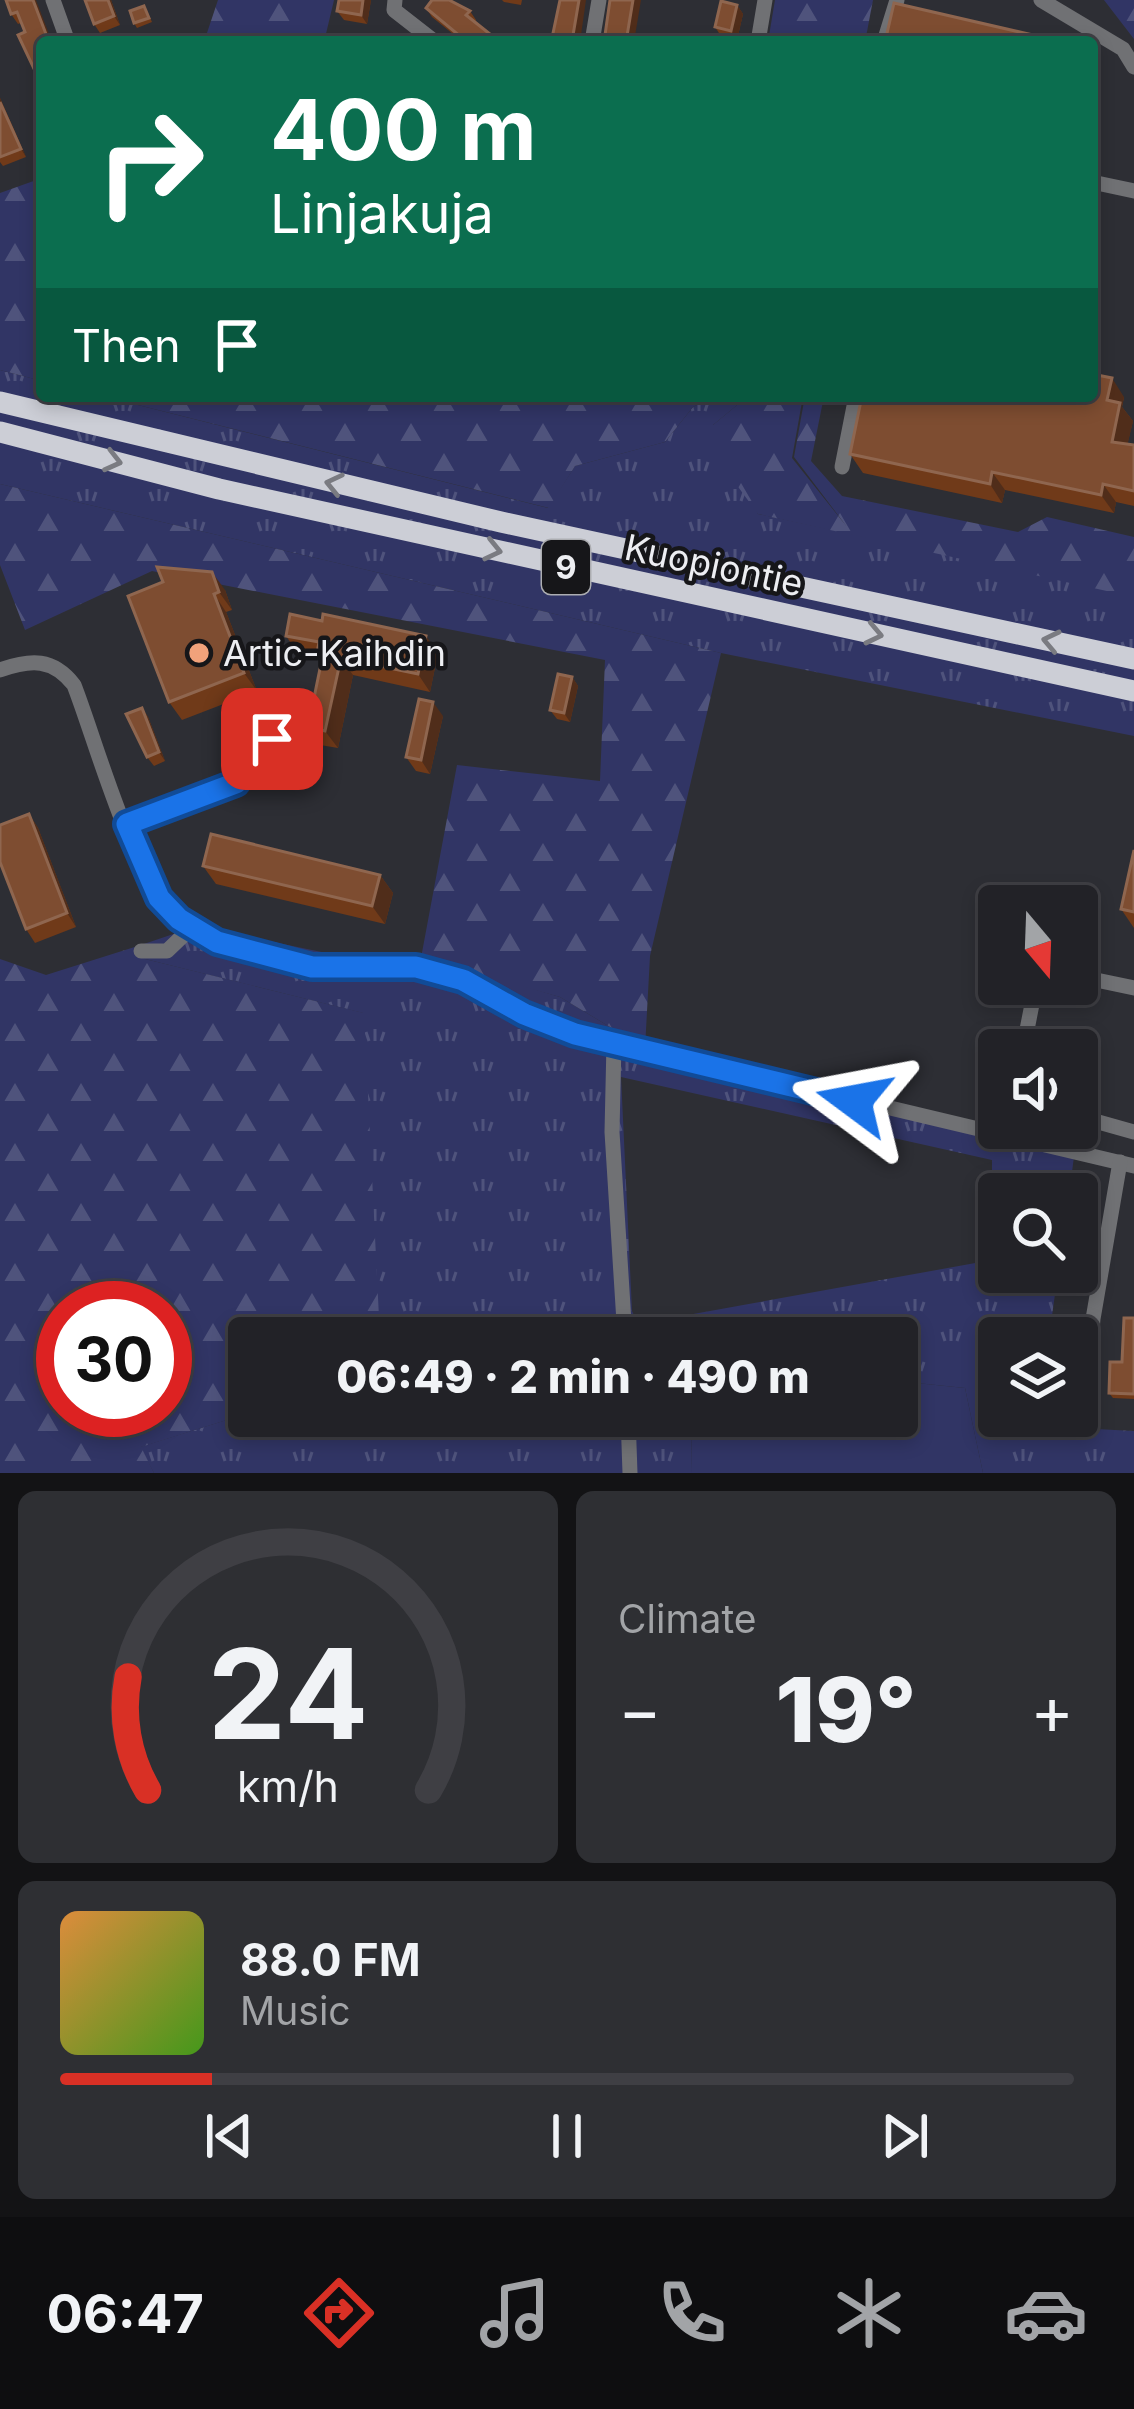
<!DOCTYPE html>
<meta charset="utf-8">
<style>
body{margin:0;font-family:Inter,sans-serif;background:#2e2f33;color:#f1f3f6;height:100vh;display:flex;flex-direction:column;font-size:45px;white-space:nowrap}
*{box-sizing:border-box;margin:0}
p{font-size:39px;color:#a2a4a7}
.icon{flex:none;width:66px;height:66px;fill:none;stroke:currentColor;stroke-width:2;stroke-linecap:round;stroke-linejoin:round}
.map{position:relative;height:1473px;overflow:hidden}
.panel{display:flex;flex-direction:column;gap:18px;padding:18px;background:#131315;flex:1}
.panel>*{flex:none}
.guide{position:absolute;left:36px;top:36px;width:1062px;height:366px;border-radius:12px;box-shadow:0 6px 18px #0003,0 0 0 3px #3f3f44;background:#0b6e4f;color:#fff;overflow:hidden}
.needle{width:78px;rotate:161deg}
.controls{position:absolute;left:978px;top:885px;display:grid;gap:24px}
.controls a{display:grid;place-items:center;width:120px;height:120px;border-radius:12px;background:#222227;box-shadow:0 6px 18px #0003,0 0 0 3px #3f3f44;font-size:60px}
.speed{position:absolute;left:36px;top:1281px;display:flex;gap:24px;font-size:60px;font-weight:700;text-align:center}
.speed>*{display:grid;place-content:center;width:156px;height:156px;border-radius:50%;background:#222227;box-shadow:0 6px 18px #0003,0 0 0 3px #3f3f44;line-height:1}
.speed .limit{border:18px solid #d22;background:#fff;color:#111}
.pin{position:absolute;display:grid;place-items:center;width:102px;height:102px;color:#fff;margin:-51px;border-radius:24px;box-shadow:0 6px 18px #0006}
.me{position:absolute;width:132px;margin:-66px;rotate:283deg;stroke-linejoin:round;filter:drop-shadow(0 0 9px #0008)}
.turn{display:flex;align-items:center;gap:42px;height:252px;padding:0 36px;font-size:54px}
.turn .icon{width:156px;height:156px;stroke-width:2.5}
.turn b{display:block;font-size:84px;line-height:102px}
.then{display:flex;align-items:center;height:114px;padding:0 36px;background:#0003;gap:24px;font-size:45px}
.big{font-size:90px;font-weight:800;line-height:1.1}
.panel .tile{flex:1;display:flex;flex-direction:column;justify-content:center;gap:18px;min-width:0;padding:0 42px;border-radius:18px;background:#2e2f33}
.panel .dial{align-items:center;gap:0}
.dial svg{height:312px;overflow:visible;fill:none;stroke:#3f3f44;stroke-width:7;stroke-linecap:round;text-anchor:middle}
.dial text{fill:#f1f3f6;stroke:none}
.song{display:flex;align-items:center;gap:36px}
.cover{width:144px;height:144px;border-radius:18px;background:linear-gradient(135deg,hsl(30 70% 55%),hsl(100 70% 35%))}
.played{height:12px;border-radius:6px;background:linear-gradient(90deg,#d93025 15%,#3f3f44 15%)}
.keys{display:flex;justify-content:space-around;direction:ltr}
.heat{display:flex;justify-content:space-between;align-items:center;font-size:66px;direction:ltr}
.panel .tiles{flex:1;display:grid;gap:18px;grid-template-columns:1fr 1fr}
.tile:last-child{grid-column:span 2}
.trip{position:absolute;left:228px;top:1317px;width:690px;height:120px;border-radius:12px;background:#222227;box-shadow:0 6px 18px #0003,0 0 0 3px #3f3f44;font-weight:800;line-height:120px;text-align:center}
.tab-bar{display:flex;height:192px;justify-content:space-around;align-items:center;background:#0e0e10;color:#a2a4a7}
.tab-bar .icon{width:84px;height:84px}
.tab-bar .active{color:#d93025}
.tab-bar b{font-size:54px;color:#f1f3f6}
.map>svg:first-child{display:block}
.grass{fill:url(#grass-tufts);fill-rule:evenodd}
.forest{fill:url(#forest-firs);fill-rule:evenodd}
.garden{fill:#313565}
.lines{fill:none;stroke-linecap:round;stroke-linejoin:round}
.minor{stroke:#707174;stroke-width:15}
.highway{stroke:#ccced6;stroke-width:21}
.wall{fill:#703a19}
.shaded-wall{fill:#502d1a}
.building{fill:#7e4d31;stroke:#8f664f;stroke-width:3}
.oneway{stroke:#7a7b81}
.route-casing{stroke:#114b97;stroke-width:30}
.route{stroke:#1a73e8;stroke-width:21}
.poi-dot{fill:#f1a27b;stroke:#161619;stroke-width:4.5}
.labels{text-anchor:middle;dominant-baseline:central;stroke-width:9;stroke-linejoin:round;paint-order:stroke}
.shield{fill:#161619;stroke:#acadb1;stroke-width:3}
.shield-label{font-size:33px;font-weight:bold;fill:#edeef2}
.street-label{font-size:36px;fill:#edeef2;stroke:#161619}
.poi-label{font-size:36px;fill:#edeef2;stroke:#161619;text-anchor:start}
</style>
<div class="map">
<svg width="1134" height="1473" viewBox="0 0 1134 1473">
<defs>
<pattern id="grass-tufts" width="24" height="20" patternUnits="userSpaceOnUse" patternTransform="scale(3)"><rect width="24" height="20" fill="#313565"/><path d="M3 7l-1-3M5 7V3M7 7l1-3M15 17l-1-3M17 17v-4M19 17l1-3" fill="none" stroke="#4f537c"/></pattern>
<pattern id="forest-firs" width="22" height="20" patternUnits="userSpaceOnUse" patternTransform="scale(3)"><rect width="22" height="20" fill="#313565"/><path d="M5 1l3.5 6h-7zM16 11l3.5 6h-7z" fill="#4f537c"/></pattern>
</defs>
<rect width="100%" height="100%" fill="#2d2e34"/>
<g class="grass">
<polygon points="0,370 42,381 42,396 102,396 548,508 575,466 665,442 693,407 715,396 748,396 713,425 758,514 1134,595 1134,736 721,653 0,484"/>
<path d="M197,926L360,960L421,958L460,967L560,997L645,1048L1075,1149L1069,1194H999V1272H1058L1049,1338H999V1416H1038V1426L1134,1431V1473H983L965,1388L897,1381V1338H379L363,1013L145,959L141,945ZM621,1077L992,1160V1260L638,1324L632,1311Z"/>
<polygon points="249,1413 691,1416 692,1473 154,1473 140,1447"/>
</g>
<g class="forest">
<polygon points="218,0 334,0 324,42 204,42"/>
<polygon points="775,0 873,0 865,42 768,42"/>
<polygon points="1104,0 1134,0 1134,39"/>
<polygon points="42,178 42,381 0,370 0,193"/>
<polygon points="102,396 715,396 693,407 665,442 575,466 549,508"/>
<polygon points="748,396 803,396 792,458 847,527 794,457 805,396 824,396 811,461 842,496 1018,532 1047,517 1134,537 1134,597 758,514 706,443 713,425"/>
<polygon points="0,484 721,653 650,956 645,1048 560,997 421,958 457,765 600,781 605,660 152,571 25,630 0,565"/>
<path d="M141,945L145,959L364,1013L380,1338H249V1413L141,1447L154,1473H0V959L46,975ZM63,1308H165V1410H63Z"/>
</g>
<polygon class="garden" points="897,1381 965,1388 983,1473 692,1473 691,1416 897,1416"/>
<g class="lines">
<g class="minor">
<polyline points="53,0 68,42"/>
<polyline points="395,0 394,10 435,42"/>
<polyline points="1041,0 1123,49 1134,67"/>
<polyline points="592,42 599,0"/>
<polyline points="758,42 765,0"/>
<polyline points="884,42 897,0"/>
<polyline points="1092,182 1134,191"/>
<polyline points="842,467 856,396"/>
<path d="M0,670C31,659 53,658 74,685C97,744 133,880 178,918C212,947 270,960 314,967C347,972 382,963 415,967C469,973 523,1014 575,1033L1134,1166"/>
<polyline points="127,824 281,763 272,739 249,749 235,783"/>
<polyline points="141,951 167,951 191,928"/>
<polyline points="1077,976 1134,988"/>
<polyline points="614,1043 612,1132 625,1338"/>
<polyline points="1023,1050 1036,984"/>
<polyline points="1077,1116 1134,1132"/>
<polyline points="1087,1389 1093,1319 1120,1162"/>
<polyline points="628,1416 630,1473"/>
</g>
<g class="highway">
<polyline points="0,402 501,522 1134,659"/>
<polyline points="0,432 219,489 1134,691"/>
</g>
</g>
<g class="wall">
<polygon points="6,0 42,42 42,83 37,75 21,23 18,24 11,14"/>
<polygon points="111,0 120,25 100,33 94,24"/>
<polygon points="339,0 371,0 367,24 344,20 337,11"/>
<polygon points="502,0 522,0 521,5 504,2"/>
<polygon points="737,5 743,14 737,40 721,36 715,27"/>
<polygon points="426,8 470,11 476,20 475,22 500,42 463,42 432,17"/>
<polygon points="147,11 152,22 137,28 134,23"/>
<polygon points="0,98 26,157 3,166 0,162"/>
<polygon points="1124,397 1122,407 1133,421 1127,445 1134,445 1134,506 1116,502 1114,513 1005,490 1002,503 863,473 850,454"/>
<polygon points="163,582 225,590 232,610 226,612 257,691 182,720 169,702"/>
<polygon points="286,636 438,653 430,692 353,675 338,748 320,745 308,727 322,660 320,658 298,653"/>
<polygon points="572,677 578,686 570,722 557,719 550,710"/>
<polygon points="142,708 148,717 165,761 154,766 147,757"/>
<polygon points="443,716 430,774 416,771 406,757"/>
<polygon points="29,814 38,828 76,927 35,943 26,929"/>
<polygon points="1134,850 1134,928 1121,909"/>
<polygon points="203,866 380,875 393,893 385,924 216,884"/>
<polygon points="1134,1318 1134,1399 1113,1398 1109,1393 1122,1362"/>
</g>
<g class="shaded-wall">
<polygon points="33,0 36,0 52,42 49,42"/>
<polygon points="108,0 111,0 120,25 114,16"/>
<polygon points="363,0 371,0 367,24 361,15"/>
<polygon points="579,0 586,0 580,42 572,41"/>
<polygon points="633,0 641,0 634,42 626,42"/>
<polygon points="737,5 743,14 737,40 731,31"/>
<polygon points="1092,57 1098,65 1092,94"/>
<polygon points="0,98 26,157 21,149 0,102"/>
<polygon points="1112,378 1124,397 1122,407 1133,421 1124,460 1112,442 1107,400"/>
<polygon points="992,472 1005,490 1002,503 990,484"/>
<polygon points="1103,484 1116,502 1114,513 1101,495"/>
<polygon points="212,572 225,590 232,610 219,592"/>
<polygon points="214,594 226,612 257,691 244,673"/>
<polygon points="426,636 438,653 430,692 418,674"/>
<polygon points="341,658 353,675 338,748 325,731"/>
<polygon points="572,677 578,686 570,722 564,713"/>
<polygon points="433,702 443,716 430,774 421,760"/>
<polygon points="142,708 148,717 165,761 159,752"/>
<polygon points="29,814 38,828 76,927 67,913"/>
<polygon points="380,875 393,893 385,924 372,906"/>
</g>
<g class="building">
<polygon points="6,0 33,0 49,42 42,42 42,74 37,75 18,35 25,32 17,12 11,14"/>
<polygon points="85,0 108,0 114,16 94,24"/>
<polygon points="339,0 363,0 361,15 337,11"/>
<polygon points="432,0 449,0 470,11 466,15 500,42 467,42 426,8"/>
<polygon points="560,0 579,0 572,41 552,38"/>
<polygon points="610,0 633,0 626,42 604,42"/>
<polygon points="721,1 737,5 731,31 715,27"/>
<polygon points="894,3 1063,42 885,42"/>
<polygon points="144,6 149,18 134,23 130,11"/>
<polygon points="0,102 21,149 0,157"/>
<polygon points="1092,374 1112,378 1107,400 1120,403 1112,442 1134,445 1134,491 1103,484 1101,495 992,472 990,484 850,454 862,396 1092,396"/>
<polygon points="157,567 212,572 219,592 214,594 244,673 169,702 128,596 163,582"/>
<polygon points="290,614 322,621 323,614 426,636 418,674 341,658 325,731 308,727 323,654 317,653 319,642 286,636"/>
<polygon points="558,674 572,677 564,713 550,710"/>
<polygon points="419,699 433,702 421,760 406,757"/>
<polygon points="142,708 159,752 147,757 126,714"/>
<polygon points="29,814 67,913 26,929 0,862 0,825"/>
<polygon points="211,834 380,875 372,906 203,866"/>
<polygon points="1134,850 1134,912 1121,909"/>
<polygon points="1124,1318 1134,1318 1134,1394 1109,1393 1110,1362 1122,1362"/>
</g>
<defs><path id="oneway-chevron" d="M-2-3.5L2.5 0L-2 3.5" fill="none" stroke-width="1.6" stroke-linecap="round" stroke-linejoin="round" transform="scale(3)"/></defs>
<g class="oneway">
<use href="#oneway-chevron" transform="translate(113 461) rotate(14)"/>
<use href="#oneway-chevron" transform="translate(334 484) rotate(-167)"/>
<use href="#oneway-chevron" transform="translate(493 550) rotate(13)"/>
<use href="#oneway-chevron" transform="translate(874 634) rotate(12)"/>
<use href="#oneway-chevron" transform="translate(1051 641) rotate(-168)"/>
</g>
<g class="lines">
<defs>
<polyline id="route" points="272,739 249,749 236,783 127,824 159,898 179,919 217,942 312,967 416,967 463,980 524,1014 575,1034 854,1101"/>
</defs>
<use href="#route" class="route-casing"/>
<use href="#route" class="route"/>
</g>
<circle class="poi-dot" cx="199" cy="653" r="12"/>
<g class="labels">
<rect class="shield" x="542" y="540" width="48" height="54" rx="9"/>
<g class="shield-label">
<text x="566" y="567">9</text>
</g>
<g class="street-label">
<text transform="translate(714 565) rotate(12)">Kuopiontie</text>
</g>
<g class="poi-label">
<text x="223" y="653">Artic-Kaihdin</text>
</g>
</g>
</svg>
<div class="controls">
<a><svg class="needle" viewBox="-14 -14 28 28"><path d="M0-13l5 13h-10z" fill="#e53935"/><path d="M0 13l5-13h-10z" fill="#a2a4a7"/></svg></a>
<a><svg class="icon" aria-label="sound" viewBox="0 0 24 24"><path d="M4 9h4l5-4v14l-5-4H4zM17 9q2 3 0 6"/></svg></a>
<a><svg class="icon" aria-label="search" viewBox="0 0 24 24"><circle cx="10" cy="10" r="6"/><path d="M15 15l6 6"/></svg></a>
<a><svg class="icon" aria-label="layers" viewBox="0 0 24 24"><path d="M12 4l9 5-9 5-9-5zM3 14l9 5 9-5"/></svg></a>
</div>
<div class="speed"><div class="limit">30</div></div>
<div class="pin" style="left:272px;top:739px;background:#d93025"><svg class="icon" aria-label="arrive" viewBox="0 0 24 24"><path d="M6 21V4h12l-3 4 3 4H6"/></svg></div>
<svg class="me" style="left:854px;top:1101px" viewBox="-20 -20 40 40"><path d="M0-17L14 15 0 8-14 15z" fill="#1a73e8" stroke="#fff" stroke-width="4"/></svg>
<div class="trip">06:49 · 2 min · 490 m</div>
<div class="guide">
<div class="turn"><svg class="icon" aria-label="right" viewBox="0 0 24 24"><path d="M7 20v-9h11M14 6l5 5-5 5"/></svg><div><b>400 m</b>Linjakuja</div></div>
<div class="then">Then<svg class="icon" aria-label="arrive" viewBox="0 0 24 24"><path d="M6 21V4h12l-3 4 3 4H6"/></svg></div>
</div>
</div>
<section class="panel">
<div class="tiles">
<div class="tile dial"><svg viewBox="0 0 100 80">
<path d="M14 69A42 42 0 1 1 86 69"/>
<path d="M14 69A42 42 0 0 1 9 40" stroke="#d93025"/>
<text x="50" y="56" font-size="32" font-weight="700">24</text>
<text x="50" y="72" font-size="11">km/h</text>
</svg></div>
<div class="tile"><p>Climate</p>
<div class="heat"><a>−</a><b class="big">19°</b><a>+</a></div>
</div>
<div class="tile">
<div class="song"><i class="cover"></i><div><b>88.0 FM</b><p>Music</p></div></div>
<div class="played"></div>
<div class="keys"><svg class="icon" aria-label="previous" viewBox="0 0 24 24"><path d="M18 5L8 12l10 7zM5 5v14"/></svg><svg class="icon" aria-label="pause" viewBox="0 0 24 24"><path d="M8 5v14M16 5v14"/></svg><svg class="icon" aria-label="next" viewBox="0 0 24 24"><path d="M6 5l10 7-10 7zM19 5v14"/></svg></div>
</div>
</div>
</section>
<nav class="tab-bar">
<b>06:47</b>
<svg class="icon active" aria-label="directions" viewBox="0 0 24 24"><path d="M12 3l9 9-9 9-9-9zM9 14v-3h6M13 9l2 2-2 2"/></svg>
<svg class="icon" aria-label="music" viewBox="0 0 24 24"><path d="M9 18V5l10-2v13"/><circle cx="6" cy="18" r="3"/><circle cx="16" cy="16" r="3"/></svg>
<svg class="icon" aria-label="phone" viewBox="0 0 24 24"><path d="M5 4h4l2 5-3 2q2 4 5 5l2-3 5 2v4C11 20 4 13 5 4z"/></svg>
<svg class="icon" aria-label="climate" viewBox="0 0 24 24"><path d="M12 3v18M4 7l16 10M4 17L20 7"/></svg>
<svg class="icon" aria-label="car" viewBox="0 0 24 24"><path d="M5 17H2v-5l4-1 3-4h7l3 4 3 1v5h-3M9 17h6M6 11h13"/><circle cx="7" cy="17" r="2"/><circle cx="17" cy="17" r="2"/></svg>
</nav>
